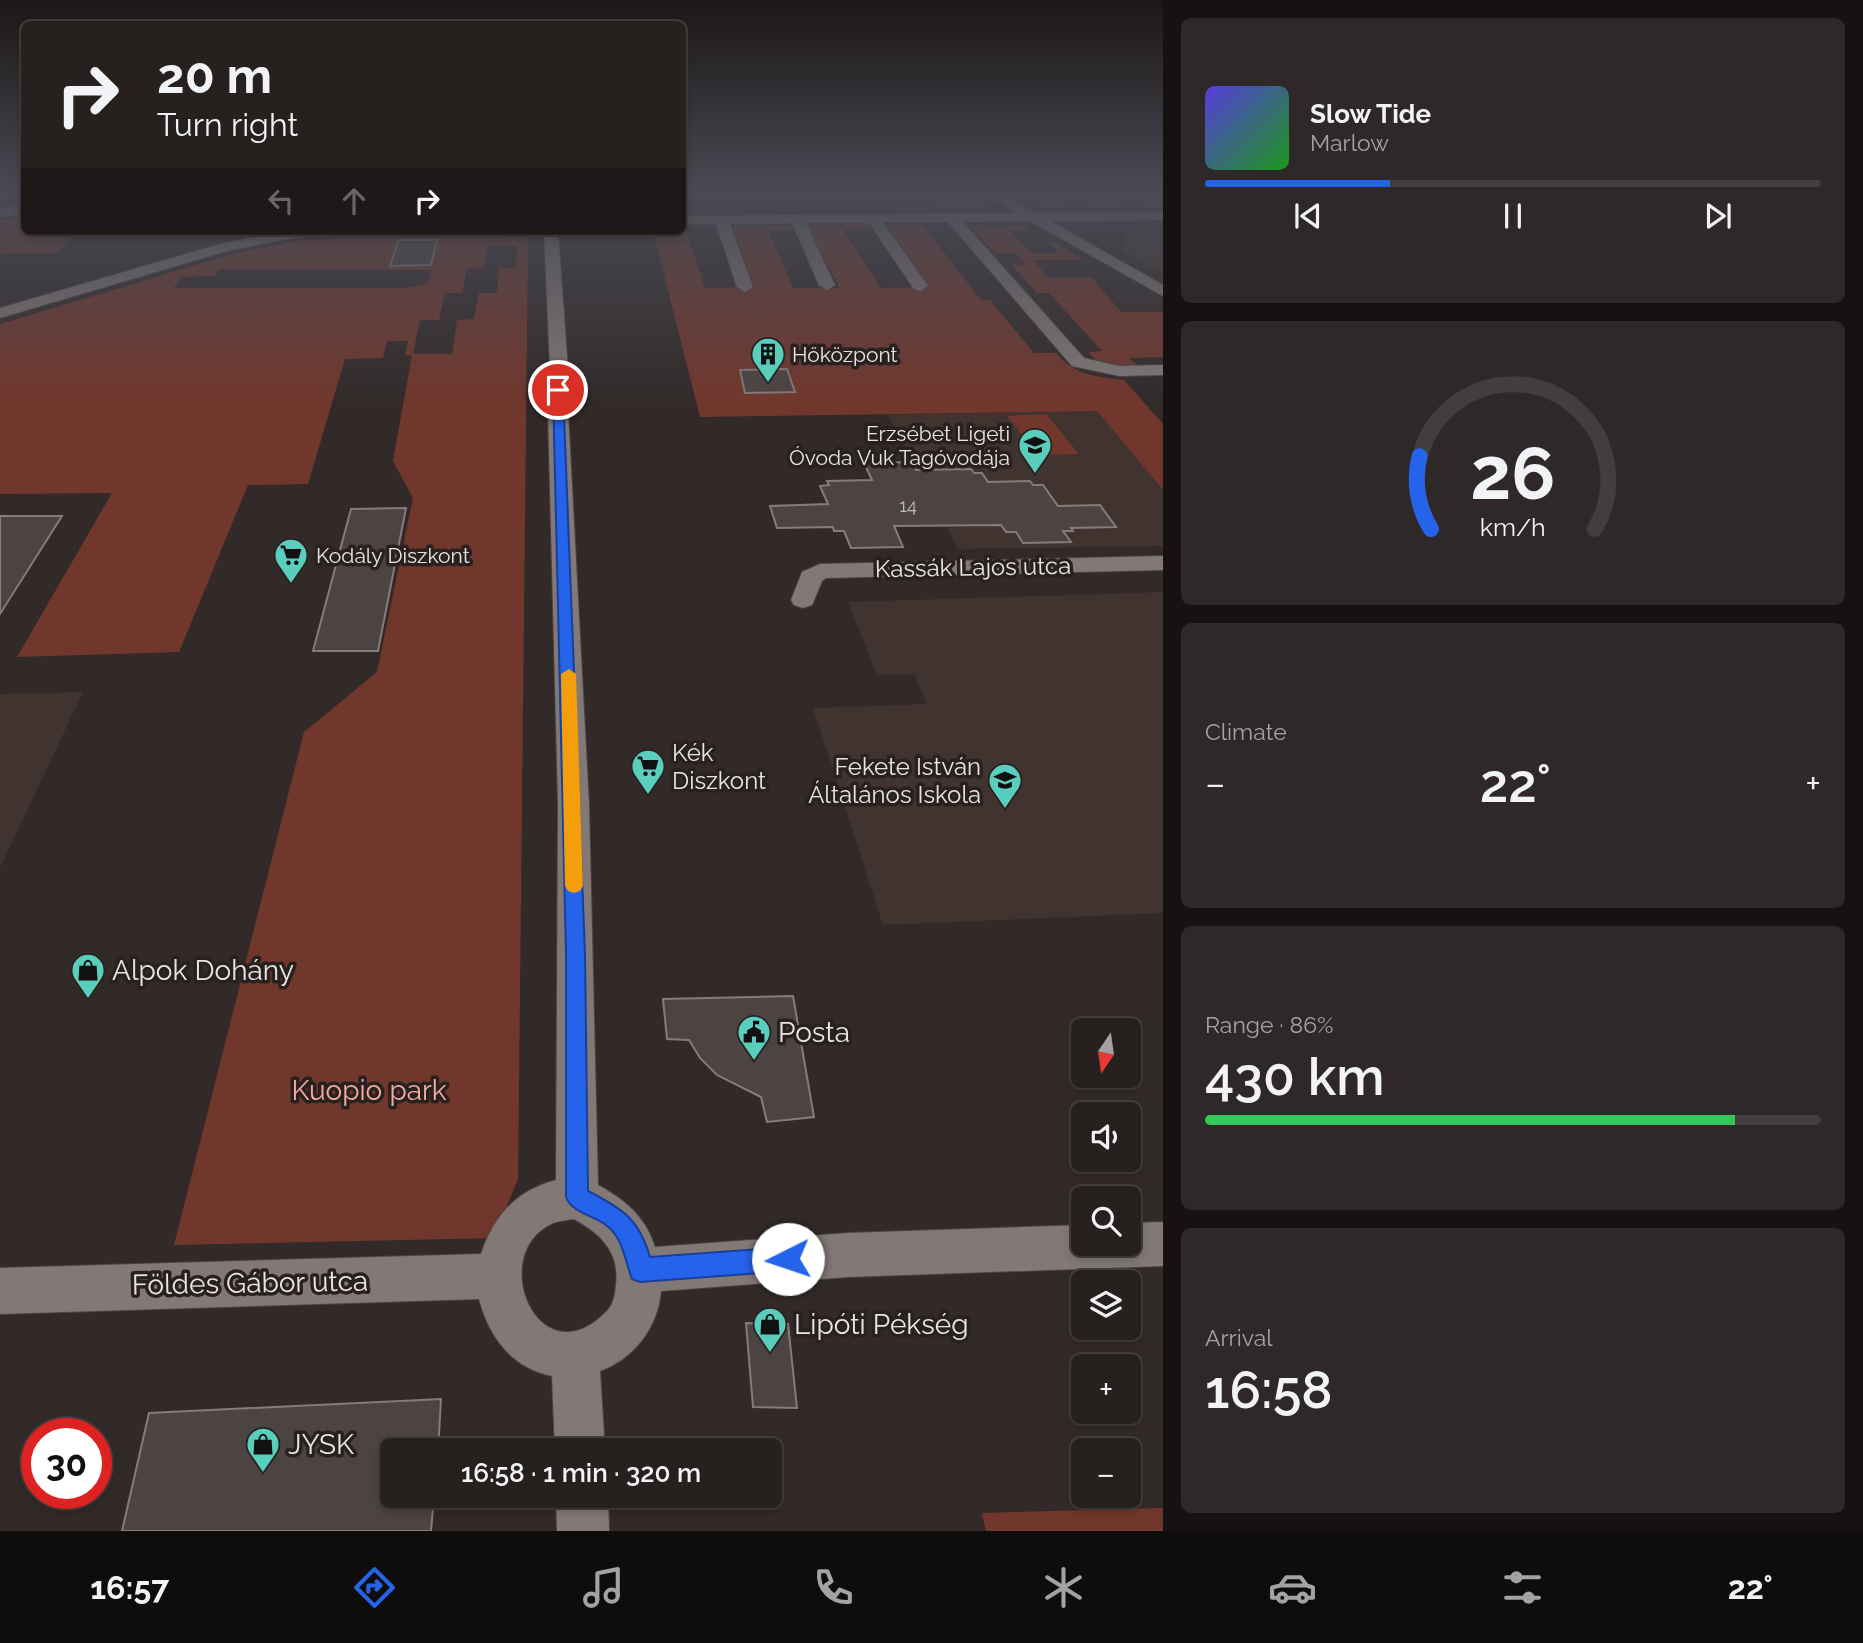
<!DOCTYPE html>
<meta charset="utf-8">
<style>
body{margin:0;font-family:Raleway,sans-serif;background:#2e2828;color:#f1f3f6;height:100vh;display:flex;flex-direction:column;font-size:26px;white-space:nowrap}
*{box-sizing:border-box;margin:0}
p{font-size:23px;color:#a4a3a4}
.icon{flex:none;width:38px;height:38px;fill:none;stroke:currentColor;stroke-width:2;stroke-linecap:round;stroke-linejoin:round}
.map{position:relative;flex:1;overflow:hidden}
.sheet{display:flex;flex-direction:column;gap:18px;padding:18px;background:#151211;width:700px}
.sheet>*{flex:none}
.hud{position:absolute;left:21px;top:21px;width:665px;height:214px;border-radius:10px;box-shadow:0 4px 10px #0003,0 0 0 2px #423e3d;background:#26201f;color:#f1f3f6;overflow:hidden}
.needle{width:46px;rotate:193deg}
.buttons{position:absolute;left:1071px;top:1018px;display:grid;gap:14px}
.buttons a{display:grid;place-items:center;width:70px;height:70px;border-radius:10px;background:#26201f;box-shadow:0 4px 10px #0003,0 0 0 2px #423e3d;font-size:35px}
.speed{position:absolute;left:21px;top:1418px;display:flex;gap:14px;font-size:35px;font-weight:700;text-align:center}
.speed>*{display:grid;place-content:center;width:91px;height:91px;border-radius:50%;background:#26201f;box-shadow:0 4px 10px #0003,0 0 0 2px #423e3d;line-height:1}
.speed .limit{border:10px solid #d22;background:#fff;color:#111}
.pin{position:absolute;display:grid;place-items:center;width:60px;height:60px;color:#fff;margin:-30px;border:4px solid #fff;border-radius:50%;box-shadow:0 2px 7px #0007}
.me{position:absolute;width:77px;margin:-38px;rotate:266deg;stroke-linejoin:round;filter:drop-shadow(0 0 5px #0008)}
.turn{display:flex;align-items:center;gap:24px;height:147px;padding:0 21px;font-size:32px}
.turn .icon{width:91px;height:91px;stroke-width:2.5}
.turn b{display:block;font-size:49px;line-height:60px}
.lanes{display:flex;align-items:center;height:66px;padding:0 21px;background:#0003;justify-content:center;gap:35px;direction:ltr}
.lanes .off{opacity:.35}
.big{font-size:52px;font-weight:600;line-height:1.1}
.sheet .card{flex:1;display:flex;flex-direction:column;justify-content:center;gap:10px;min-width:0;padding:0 24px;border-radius:10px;background:#2e2828}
.sheet .dial{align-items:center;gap:0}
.dial svg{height:182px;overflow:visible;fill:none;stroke:#423e3d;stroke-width:7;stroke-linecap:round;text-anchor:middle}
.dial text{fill:#f1f3f6;stroke:none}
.song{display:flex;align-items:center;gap:21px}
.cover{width:84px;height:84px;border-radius:10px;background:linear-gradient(135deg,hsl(250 70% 55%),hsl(120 70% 35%))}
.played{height:7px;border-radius:4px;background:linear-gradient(90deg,#2563eb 30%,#423e3d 30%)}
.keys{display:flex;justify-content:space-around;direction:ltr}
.heat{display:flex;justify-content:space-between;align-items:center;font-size:38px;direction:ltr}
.charge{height:10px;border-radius:5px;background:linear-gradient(90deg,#34c759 86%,#423e3d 0)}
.trip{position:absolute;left:380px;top:1438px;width:402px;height:70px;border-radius:10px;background:#26201f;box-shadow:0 4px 10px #0003,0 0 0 2px #423e3d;font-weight:600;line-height:70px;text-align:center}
.menu{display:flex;height:112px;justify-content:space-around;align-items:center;background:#0f0d0c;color:#a4a3a4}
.menu .icon{width:49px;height:49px}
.menu .on{color:#2563eb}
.menu b{font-size:32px;color:#f1f3f6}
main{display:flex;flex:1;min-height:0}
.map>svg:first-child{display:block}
.built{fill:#403330}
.green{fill:#72372c;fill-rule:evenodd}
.building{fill:#4c4442;stroke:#857c7a;stroke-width:2}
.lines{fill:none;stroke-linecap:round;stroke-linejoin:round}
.minor-casing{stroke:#4c4544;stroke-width:2}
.minor{fill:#827977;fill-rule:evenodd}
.rail{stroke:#beb8b7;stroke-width:2.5;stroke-dasharray:4.5 4.5;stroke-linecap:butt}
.route{fill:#2563eb;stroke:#184099;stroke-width:2}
.slow{fill:#f59e0b}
.labels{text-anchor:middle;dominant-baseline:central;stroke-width:7;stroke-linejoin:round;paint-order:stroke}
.far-number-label{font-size:18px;fill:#c2bcbb}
.far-poi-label{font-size:21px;fill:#e9e4e3;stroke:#28211f;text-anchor:start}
.street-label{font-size:24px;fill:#e9e4e3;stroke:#28211f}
.poi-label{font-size:24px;fill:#e9e4e3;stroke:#28211f;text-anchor:start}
.near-poi-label{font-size:28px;fill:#e9e4e3;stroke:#28211f;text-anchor:start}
.near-park-label{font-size:28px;fill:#f1aa9c;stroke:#28211f}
.near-street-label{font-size:28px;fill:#e9e4e3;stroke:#28211f}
</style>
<main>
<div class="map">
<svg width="1163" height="1531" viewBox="0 0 1163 1531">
<rect width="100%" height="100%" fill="#322a29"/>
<g class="built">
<polygon points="990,193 1163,193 1163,216 1032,216"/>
<polygon points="1163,227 1163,274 1124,252 1125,232"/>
<polygon points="1097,410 1163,490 1163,546 958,549 888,415"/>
<polygon points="1163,592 1163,913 883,925 813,708 927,704 914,674 877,675 848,602"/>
<polygon points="83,692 0,868 0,694"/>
</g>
<g class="green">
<polygon points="929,193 968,193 990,205 984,208 909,207 939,206"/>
<polygon points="1015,193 1051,193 1062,203 1092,203 1081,193 1106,193 1130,205 1163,199 1163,206 1041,207"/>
<polygon points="24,216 24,231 79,231 56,253 0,254 0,221"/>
<path d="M871,224L873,228L842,229L881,288L929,287L888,225L922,224L981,300H990L1034,353H1056C1074,375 1097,377 1124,380L1163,424V490L1097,411L700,417L653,231H682L685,228L705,288L754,287L733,226L789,225L792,230L768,231L793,288H840L807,225Z"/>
<polygon points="969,225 1025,226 1030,230 1010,231 1032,253 1059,253 1050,243 1056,243 1084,260 1033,260 1048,278 1092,278 1121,312 1163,312 1163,357 1129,358 1140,368 1100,364 1088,352 1102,351 1049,293 1037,293 1012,265 1026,265 1016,253 994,253"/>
<path d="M528,237L518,1179L494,1238L174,1245L304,732L377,672L413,498L393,461L412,355H405L408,341H387L383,358L345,359L308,484L248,485L179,652L17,657L112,493L0,494V324L226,256L298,240ZM487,246H517L516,268H499L497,293H479L474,319L457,320L452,354H413L420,320H439L445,293H462L467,269L484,268ZM219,269L431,270L428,283L405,288H174L181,277L215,276Z"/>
<polygon points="1046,414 1079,454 1038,455 1007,416"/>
<polygon points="1163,1508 1163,1531 986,1531 982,1513"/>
</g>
<g class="building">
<polygon points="399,240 437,240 431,265 390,266"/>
<polygon points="787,369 795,392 745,393 740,370"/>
<polygon points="912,462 916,470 971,469 974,473 982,473 988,482 1030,481 1033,485 1043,485 1058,506 1100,505 1116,527 1071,528 1073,531 1063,531 1071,542 1023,543 1016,532 1006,532 1001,525 894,526 903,547 851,548 844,531 834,531 833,527 777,528 770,506 828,504 820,486 829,485 827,481 872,480 864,463"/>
<polygon points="406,508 378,651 313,651 351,509"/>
<polygon points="0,516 62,516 0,614"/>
<polygon points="793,996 814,1117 767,1122 761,1097 717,1075 700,1058 689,1040 667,1039 663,999"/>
<polygon points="746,1323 788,1324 797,1408 753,1407"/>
<polygon points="441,1399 438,1451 392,1451 392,1496 434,1496 431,1531 122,1531 149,1413"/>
</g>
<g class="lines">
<defs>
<g id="minor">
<polygon points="984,193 999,193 1035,213 1163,212 1163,220 1050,221 1163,285 1163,296 1030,221 963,222 1084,358 1119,366 1163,365 1163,375 1119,376 1072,366 948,222 883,222 928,286 920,291 914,289 869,223 806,223 835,285 827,290 819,285 792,223 730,224 753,287 745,292 737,287 716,224 682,224 682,216 1016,213"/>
<polygon points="24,205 24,213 0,217 0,209"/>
<polygon points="287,231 316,231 309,235 227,251 0,318 0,308 220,244"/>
<path d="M544,231H558L568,369V411L589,804L598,1185C625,1200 645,1216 655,1247L848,1233L1083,1225V1244H1129V1223L1163,1222V1266L848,1277L661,1291C658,1328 633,1359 600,1371L605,1451H555L552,1376C512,1368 489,1337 479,1299L0,1314V1268L481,1254C494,1215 516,1191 556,1180L558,804L548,411L550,369ZM574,1219C601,1234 620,1252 616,1285C615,1297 613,1306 604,1314C537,1378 486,1253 553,1223C559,1221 567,1220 574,1219Z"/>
<polygon points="1163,556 1163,570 826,578 822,581 812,605 803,608 794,605 791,600 802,572 820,564"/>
<polygon points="556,1496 608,1496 609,1531 557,1531"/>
</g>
</defs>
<use href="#minor" class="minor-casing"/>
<use href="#minor" class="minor"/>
<polyline class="rail" points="0,195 9,193"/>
</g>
<linearGradient id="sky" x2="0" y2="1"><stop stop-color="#1c1717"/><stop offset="0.47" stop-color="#494a54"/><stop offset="1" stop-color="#494a54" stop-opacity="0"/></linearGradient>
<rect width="1163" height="407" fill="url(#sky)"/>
<path class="route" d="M558,387L563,390L585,954L588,1191C623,1209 639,1219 650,1257L788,1247L796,1251L799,1259L796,1268L788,1271L640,1282L632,1279C624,1259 624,1239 606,1225C593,1215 572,1213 566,1197V954L553,390Z"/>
<polygon class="slow" points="569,669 576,674 583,886 580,891 574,893 568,891 565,886 561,674"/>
<defs>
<symbol id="building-pin" viewBox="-11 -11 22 30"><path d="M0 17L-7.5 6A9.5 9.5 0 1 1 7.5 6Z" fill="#5acebd" stroke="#28211f"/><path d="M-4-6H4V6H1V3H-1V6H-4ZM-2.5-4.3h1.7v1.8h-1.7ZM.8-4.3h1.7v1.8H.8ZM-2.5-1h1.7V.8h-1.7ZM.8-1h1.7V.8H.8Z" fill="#111"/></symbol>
<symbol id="school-pin" viewBox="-11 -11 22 30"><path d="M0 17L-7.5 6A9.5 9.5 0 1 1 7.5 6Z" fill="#5acebd" stroke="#28211f"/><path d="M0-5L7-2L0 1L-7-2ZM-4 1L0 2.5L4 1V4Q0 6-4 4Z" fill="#111"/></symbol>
<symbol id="supermarket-pin" viewBox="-11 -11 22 30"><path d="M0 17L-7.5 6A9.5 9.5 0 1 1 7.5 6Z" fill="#5acebd" stroke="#28211f"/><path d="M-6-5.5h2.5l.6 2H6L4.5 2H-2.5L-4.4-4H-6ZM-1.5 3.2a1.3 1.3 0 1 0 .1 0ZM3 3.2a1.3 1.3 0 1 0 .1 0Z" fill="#111"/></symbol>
<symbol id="shop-pin" viewBox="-11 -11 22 30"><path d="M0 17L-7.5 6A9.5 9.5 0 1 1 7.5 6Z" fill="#5acebd" stroke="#28211f"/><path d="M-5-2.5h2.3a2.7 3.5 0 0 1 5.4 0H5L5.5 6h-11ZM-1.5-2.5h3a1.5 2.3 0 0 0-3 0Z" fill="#111"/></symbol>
<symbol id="civic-pin" viewBox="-11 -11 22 30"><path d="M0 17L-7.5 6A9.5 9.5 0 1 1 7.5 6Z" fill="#5acebd" stroke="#28211f"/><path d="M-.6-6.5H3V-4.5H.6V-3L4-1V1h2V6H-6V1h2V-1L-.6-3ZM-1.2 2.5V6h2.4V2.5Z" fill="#111"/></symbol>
</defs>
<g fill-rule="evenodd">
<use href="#building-pin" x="749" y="335" width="38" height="52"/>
<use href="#school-pin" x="1016" y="426" width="38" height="52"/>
<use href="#supermarket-pin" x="272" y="536" width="38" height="52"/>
<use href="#supermarket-pin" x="629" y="747" width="38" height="52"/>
<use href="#school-pin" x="986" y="761" width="38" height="52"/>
<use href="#shop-pin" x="69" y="951" width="38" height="52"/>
<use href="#civic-pin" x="735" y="1013" width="38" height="52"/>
<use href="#shop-pin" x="751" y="1305" width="38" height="52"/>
<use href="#shop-pin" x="244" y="1425" width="38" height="52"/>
</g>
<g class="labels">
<g class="far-number-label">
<text x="908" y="505">14</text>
</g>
<g class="far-poi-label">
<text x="792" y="354">Hőközpont</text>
<text x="1010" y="433" text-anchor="end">Erzsébet Ligeti<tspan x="1010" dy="24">Óvoda Vuk Tagóvodája</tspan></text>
<text x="316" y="555">Kodály Diszkont</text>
</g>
<g class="street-label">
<text transform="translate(973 567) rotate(-1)">Kassák Lajos utca</text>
</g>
<g class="poi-label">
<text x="672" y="752">Kék<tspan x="672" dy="28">Diszkont</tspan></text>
<text x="981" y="766" text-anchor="end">Fekete István<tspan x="981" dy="28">Általános Iskola</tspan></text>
</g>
<g class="near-poi-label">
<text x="112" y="970">Alpok Dohány</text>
<text x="778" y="1032">Posta</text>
<text x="794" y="1324">Lipóti Pékség</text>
<text x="288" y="1444">JYSK</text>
</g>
<g class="near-park-label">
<text x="369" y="1090">Kuopio park</text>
</g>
<g class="near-street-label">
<text transform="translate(250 1283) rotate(-1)">Földes Gábor utca</text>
</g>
</g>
</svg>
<div class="buttons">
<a><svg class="needle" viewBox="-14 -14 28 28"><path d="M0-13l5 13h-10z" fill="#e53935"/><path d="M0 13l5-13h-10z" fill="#a4a3a4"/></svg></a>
<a><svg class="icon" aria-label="sound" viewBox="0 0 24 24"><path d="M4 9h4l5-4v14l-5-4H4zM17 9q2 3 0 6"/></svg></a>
<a><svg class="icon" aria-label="search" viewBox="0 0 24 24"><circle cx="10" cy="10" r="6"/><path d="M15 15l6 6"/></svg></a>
<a><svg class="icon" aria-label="layers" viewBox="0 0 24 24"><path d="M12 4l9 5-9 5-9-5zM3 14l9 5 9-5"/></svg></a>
<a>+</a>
<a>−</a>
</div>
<div class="speed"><div class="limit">30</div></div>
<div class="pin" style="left:558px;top:390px;background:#d93025"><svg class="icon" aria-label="arrive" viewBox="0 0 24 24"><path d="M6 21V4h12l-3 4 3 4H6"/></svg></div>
<svg class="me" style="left:788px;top:1259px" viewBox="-20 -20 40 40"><circle r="19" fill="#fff"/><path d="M0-13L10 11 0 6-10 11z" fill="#2563eb"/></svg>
<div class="trip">16:58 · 1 min · 320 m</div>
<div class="hud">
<div class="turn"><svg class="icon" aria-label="right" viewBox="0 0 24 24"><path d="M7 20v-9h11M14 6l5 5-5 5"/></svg><div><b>20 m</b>Turn right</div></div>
<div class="lanes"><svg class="icon off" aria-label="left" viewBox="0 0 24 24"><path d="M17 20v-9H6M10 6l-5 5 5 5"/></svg><svg class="icon off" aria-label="ahead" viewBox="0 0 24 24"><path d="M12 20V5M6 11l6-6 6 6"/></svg><svg class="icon" aria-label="right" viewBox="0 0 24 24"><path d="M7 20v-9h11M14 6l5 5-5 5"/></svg></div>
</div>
</div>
<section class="sheet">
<div class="card">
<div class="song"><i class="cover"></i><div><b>Slow Tide</b><p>Marlow</p></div></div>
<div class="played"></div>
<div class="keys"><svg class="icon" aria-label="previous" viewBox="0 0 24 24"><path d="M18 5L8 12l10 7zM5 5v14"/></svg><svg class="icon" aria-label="pause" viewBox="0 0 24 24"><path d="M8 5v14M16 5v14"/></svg><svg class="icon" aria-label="next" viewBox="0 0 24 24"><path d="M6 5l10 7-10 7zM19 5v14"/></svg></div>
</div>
<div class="card dial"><svg viewBox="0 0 100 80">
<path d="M14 69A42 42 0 1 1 86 69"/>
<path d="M14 69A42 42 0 0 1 9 37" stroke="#2563eb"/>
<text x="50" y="56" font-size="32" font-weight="700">26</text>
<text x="50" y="72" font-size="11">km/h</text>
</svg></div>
<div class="card"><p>Climate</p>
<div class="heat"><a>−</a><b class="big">22°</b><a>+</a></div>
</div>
<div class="card"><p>Range · 86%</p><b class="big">430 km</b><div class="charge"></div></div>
<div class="card"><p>Arrival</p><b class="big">16:58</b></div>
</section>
</main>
<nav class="menu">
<b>16:57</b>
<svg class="icon on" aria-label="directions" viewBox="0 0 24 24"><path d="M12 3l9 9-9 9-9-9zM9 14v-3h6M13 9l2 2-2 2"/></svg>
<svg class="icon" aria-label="music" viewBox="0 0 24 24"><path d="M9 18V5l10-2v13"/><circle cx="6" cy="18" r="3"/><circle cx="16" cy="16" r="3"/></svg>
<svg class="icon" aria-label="phone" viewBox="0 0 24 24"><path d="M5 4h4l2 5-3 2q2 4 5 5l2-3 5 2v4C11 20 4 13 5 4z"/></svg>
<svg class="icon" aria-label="climate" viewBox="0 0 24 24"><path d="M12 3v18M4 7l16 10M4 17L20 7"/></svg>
<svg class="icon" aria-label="car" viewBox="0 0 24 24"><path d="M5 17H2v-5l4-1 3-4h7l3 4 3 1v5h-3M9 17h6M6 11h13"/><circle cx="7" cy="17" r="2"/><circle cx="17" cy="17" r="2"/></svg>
<svg class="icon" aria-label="filters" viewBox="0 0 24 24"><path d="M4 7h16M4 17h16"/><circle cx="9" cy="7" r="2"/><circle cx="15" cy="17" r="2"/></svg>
<b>22°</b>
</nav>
